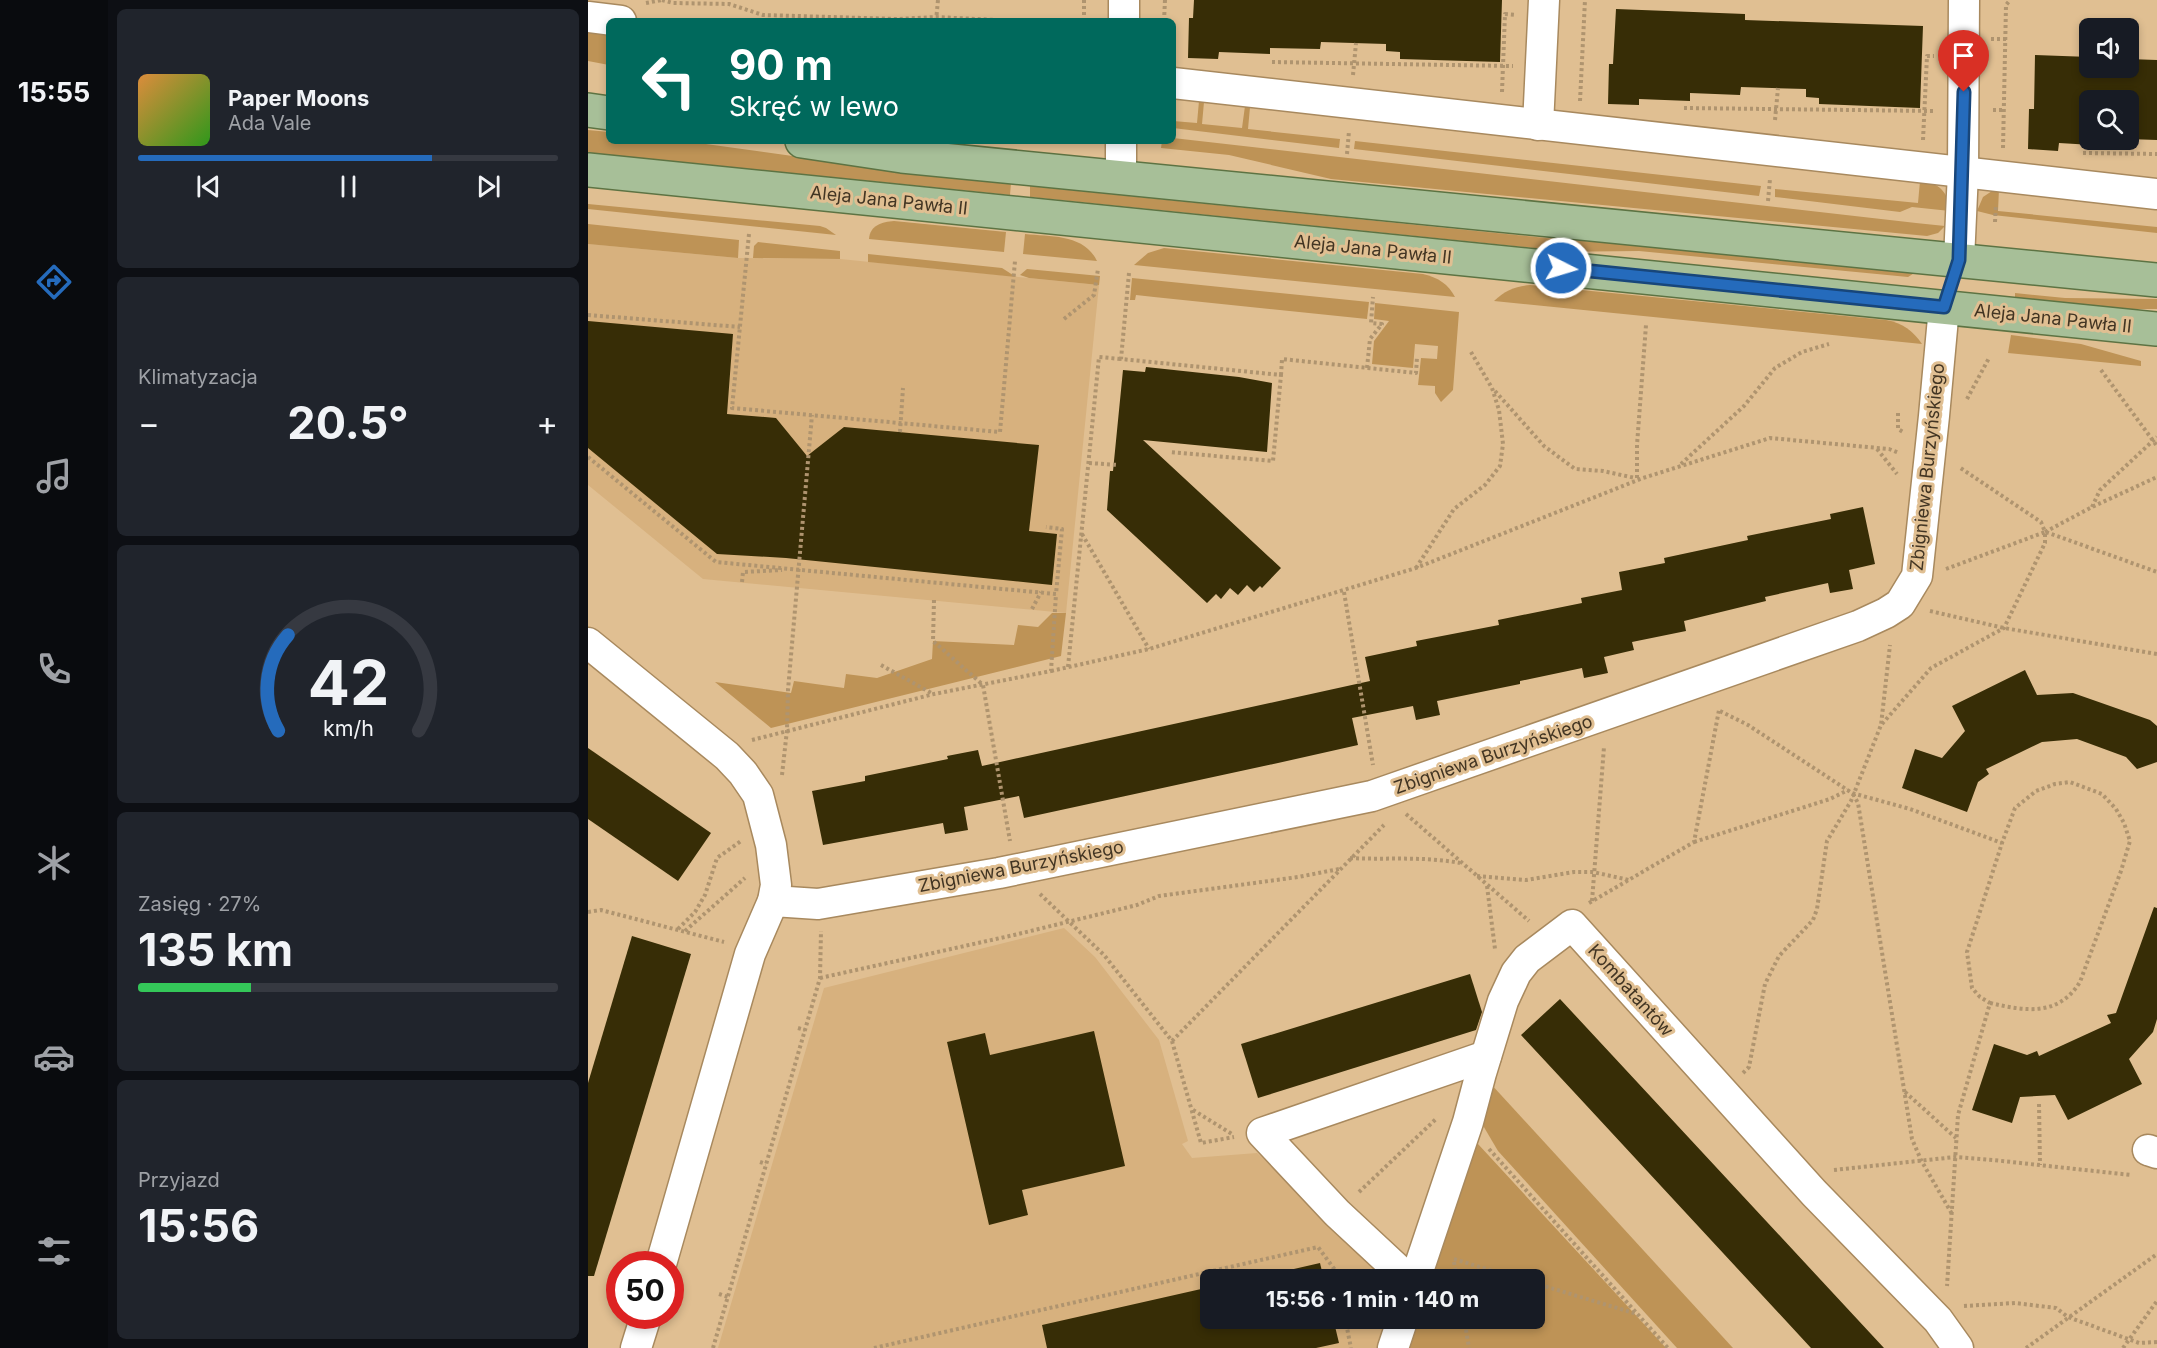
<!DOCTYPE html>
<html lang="pl">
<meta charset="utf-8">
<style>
body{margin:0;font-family:Inter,sans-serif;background:#20242c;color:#f1f3f6;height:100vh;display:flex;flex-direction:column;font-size:22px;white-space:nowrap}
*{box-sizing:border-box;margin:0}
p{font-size:20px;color:#9ea1a6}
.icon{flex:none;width:33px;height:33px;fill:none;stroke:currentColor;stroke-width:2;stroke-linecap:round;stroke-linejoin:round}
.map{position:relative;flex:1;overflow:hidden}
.details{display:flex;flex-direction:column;gap:9px;padding:9px;background:#0d0f14;width:480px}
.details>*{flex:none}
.guide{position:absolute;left:18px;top:18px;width:570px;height:126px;border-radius:9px;box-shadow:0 3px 9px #0003;background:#00695c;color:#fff;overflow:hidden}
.buttons{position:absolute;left:1491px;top:18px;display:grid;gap:12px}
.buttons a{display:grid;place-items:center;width:60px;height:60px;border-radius:9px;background:#171b24;box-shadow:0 3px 9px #0003;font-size:30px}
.speed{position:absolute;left:18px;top:1251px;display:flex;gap:12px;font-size:30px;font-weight:700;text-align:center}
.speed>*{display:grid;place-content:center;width:78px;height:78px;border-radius:50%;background:#171b24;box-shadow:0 3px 9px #0003;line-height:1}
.speed .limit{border:9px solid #d22;background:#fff;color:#111}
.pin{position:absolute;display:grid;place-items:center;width:51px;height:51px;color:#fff;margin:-62px -26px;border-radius:50% 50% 50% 0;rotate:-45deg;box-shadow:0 0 6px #0007}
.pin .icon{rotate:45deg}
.me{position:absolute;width:66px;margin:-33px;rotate:95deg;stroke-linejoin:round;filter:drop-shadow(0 0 4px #0008)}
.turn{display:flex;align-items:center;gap:21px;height:126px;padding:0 24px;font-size:27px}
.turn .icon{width:78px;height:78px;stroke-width:2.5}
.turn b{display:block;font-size:42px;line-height:51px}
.big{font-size:45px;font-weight:700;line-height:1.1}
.details .tile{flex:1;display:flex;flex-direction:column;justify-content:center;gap:9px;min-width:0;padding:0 21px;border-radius:9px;background:#20242c}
.details .dial{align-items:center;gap:0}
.dial svg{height:156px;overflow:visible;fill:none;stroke:#363941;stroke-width:7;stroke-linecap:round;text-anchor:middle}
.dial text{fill:#f1f3f6;stroke:none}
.song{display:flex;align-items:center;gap:18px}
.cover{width:72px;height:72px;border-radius:9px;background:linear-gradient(135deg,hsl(30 70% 55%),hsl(110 70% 35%))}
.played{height:6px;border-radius:3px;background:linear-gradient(90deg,#256bbc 70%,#363941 70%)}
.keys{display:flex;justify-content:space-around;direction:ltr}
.heat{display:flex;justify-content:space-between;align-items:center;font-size:33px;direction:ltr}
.charge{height:9px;border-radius:4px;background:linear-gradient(90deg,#34c759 27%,#363941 0)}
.trip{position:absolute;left:612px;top:1269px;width:345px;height:60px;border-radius:9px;background:#171b24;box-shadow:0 3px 9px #0003;font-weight:700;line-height:60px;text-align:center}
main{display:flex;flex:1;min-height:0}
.menu{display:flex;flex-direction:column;width:108px;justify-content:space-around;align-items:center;background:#090b0e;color:#9ea1a6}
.menu .icon{width:42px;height:42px}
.menu .current{color:#256bbc}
.menu b{font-size:27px;color:#f1f3f6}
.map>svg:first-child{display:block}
.built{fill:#d7b17e}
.green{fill:#be9356}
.building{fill:#372d06}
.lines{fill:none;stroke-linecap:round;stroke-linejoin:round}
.minor-casing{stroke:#a8895e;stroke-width:33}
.major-casing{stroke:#5d7343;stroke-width:36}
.path{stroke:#af946f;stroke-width:4;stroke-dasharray:3 3;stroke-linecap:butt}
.minor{stroke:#fff;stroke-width:30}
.major{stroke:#a7bf98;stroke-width:33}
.route-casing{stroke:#18467a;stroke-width:15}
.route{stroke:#256bbc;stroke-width:10}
.labels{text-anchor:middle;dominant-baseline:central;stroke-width:6;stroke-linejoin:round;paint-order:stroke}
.street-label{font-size:18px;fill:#423523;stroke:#e0bf92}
</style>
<main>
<nav class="menu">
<b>15:55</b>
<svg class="icon current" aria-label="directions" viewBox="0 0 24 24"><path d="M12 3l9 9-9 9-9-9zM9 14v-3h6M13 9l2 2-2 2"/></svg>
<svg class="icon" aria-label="music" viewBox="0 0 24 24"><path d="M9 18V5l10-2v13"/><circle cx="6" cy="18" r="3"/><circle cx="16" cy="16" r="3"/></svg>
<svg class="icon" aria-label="phone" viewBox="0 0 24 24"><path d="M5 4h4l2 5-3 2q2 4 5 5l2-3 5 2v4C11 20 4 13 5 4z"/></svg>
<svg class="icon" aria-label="climate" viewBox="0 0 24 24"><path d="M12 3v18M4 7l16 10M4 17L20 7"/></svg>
<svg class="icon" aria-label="car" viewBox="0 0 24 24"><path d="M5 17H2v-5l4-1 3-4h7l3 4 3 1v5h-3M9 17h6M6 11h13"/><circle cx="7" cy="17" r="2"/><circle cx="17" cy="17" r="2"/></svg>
<svg class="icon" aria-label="filters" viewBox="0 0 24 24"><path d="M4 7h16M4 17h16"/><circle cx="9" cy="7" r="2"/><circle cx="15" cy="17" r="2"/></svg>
</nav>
<section class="details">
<div class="tile">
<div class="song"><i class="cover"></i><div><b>Paper Moons</b><p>Ada Vale</p></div></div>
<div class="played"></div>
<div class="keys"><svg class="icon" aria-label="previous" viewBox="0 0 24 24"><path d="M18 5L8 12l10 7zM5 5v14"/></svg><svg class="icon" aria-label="pause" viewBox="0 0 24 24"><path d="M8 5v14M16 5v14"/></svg><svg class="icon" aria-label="next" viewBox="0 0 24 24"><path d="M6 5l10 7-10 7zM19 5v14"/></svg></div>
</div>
<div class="tile"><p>Klimatyzacja</p>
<div class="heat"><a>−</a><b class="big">20.5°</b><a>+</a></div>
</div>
<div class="tile dial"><svg viewBox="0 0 100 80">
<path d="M14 69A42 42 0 1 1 86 69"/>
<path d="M14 69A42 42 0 0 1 19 20" stroke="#256bbc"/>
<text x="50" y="56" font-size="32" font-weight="700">42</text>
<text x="50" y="72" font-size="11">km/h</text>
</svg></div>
<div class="tile"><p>Zasięg · 27%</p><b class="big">135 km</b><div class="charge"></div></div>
<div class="tile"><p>Przyjazd</p><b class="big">15:56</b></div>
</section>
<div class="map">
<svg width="1569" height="1348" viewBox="0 0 1569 1348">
<rect width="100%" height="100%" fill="#e0bf92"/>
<g class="built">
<polygon points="0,244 150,258 252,259 511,285 478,613 115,579 0,485"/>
<polygon points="476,928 507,957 571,1040 600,1141 594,1144 604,1158 669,1153 803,1279 622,1280 622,1318 800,1319 790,1348 130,1348 236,988"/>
</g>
<g class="green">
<polygon points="0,32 21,34 21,65 0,61"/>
<polygon points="611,101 616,102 614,124 654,128 657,106 662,107 660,129 752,139 751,148 585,128 585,121 609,123"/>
<polygon points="0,130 21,132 21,141 96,141 327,173 423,183 422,195 0,153"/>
<polygon points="585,138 1328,223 1357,226 1350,233 1339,236 743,179 641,155 573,148 574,141 585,141"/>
<polygon points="767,141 1173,186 1171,196 766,149"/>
<path d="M1332,181C1351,183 1360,191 1362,211L1324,207L1312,212L1187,197V189L1330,203Z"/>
<polygon points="442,186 977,240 1049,244 1328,272 1320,277 1051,251 956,252 956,249 442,197"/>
<polygon points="1407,189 1411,189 1410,211 1569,227 1569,233 1405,215 1389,211 1395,197"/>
<polygon points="0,204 232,226 238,228 248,235 0,209"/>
<path d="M306,221L418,232L416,252L281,239C282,225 294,222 306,221Z"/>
<polygon points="0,224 151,240 150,258 0,244"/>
<path d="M437,234C464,237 496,234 509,261L435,254Z"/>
<polygon points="170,242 252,251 252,259 165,258 166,246"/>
<path d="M576,248L835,274C851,278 860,284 867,297L546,265L560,253Z"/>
<polygon points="280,254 414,268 428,277 280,262"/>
<polygon points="439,269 512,276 511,285 441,278 432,275"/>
<polygon points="544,278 781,302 779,319 566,297 548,295 547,300 542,300"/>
<path d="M942,285L1298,320C1315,323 1325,331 1334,344L906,301C917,290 928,286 942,285Z"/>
<polygon points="1427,293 1477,298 1569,299 1569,309 1513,309 1427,301"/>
<polygon points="787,303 871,312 865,390 853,402 847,393 847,386 830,385 833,358 849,359 850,346 827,344 825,368 784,364 786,341 801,321 786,319"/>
<polygon points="1423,335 1493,344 1553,361 1553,366 1420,353"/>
<polygon points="464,613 478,613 473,656 183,728 127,682 203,693 206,681 256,688 258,674 289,678 344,659 345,641 426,645 430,625 450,627"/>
<polygon points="902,1083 1145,1348 1089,1348 910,1151 890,1117"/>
<polygon points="881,1144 890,1144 1078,1348 814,1348 824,1319 946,1318 946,1280 837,1279"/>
</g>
<g class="building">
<polygon points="606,0 914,0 912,62 812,59 812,52 798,51 798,44 733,42 732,49 682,48 682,54 631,52 630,59 600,58 601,18 605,18"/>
<polygon points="1028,9 1157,14 1157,20 1335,26 1332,108 1231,104 1231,98 1218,97 1218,89 1153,87 1152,95 1102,93 1102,101 1051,99 1051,105 1020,104 1021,64 1025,64"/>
<polygon points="1447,55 1502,57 1502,68 1540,68 1540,59 1569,60 1569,140 1540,139 1540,100 1502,100 1502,140 1522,140 1521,146 1471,143 1470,151 1440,149 1441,109 1446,109"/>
<polygon points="0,321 145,334 139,414 188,418 219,456 256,427 451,445 441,531 469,534 464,585 198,558 129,554 0,448"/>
<polygon points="558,367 651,377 684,383 679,452 555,440 693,568 674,588 672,586 666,592 659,585 650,595 642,588 633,599 628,594 619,603 519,510 522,471 525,471 535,370 557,372"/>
<polygon points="1275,507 1287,564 1261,570 1265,589 1242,593 1240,583 1177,597 1178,601 1096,621 1098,631 1044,642 1046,650 1016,657 1020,673 996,678 994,668 932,681 932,684 849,701 852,715 828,720 825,706 764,718 770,745 690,763 436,818 431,796 376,807 380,830 357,834 355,823 235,845 224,791 277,781 277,776 360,759 359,756 390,750 394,766 782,681 777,657 829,646 828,641 911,625 910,620 994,603 993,598 1034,590 1031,572 1077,563 1076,558 1160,540 1159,536 1243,519 1242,514"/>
<polygon points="1437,670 1449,695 1485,693 1562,720 1569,726 1569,762 1549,769 1538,757 1489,739 1454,742 1398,769 1401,774 1390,782 1379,812 1314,788 1327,749 1354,758 1377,731 1364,706"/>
<polygon points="0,748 123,833 90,881 0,819"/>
<polygon points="1566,907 1569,908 1569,1019 1565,1032 1541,1059 1554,1084 1480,1120 1467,1095 1432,1097 1424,1123 1384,1110 1406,1044 1439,1055 1449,1051 1451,1056 1523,1023 1519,1015 1528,1013"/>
<polygon points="44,936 103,954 6,1276 0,1276 0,1083"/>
<polygon points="882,974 894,1012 888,1030 670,1098 653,1044"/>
<polygon points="972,999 1024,1055 1296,1348 1223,1348 985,1091 933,1035"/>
<polygon points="506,1031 537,1166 434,1190 440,1215 401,1225 359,1042 397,1033 402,1055"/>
<polygon points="732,1263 736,1280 658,1280"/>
<polygon points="622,1287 622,1318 745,1318 751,1343 728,1348 459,1348 454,1325"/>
</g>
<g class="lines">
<defs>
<g id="minor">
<polyline points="0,17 33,21"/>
<polyline points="536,21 536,0"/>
<polyline points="585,83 1569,194"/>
<polyline points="950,125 956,0"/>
<polyline points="533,141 533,178"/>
<polyline points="1371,260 1375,172 1376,0"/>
<polyline points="0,643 139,756 155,773 170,795 183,845 188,885 185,901 162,954 73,1264"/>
<polyline points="185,901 230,904 411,873 784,796 1270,626 1298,613 1312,604 1329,576 1346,416 1356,307"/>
<polyline points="1560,1150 1569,1153"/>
<polyline points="821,1280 749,1213 674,1133 898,1056"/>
<polyline points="827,1280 880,1122 893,1073 915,1001 928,973 939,959 984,925 1226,1193 1350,1320 1370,1348"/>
<polyline points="48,1348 58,1316"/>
<polyline points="805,1348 815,1318"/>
</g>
<g id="major">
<polyline points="0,110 21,113"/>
<polyline points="214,141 314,156 1569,280"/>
<polyline points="0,170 1569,329"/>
</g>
</defs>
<use href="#minor" class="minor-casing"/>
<use href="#major" class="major-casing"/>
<g class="path">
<polyline points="74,0 85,3 141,4 175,15 310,19 348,17 429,21"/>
<polyline points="58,3 74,0"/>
<polyline points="175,21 175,15"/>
<polyline points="348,21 350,0"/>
<polyline points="496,21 496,0"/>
<polyline points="576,21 577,0"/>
<polyline points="1403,39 1418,39"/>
<polyline points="684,62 925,66"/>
<polyline points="765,75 768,43"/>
<polyline points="914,92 917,14 928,15"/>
<polyline points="992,101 997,0"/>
<polyline points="1096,108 1346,111"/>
<polyline points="1405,110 1416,110"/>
<polyline points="1187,120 1190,88"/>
<polyline points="1335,140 1339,56 1346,56"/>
<polyline points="1415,148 1418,5 1422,0"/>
<polyline points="1495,153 1569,154"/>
<polyline points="759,154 761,131"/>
<polyline points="1180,201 1182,179"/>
<polyline points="1407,222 1408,204"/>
<polyline points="161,234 144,408 412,432 427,261"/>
<polyline points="541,273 533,359 693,375 685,461 581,452"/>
<polyline points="0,315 152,327"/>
<polyline points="476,319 506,295 510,269"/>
<polyline points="779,368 782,339 794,324 783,323 785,297"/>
<polyline points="1513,370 1569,446"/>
<polyline points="693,375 694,359 828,373 829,357"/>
<polyline points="907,391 956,446 987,469 1015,471 1047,478"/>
<polyline points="1379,399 1401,358"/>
<polyline points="1310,413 1310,429 1315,432"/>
<polyline points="312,432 315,388"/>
<polyline points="1289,449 1309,474"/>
<polyline points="0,457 128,562 468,594 474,529 458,527"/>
<polyline points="501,463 530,465"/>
<polyline points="1093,464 1156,406 1187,368 1214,352 1241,344"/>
<polyline points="1049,478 1049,445 1058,325"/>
<polyline points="1504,507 1512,490 1569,437"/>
<polyline points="1457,532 1504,507 1569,477"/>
<polyline points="1458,532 1569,572"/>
<polyline points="494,534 561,649"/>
<polyline points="828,568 866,509 897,485 912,466 915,444 911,410 904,388 883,352"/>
<polyline points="1358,569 1457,532 1453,522 1371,467"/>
<polyline points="154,582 155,572 194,570"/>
<polyline points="756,592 785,765"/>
<polyline points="346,600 345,641 395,685 422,841"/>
<polyline points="444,609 453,592"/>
<polyline points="1342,611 1416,628 1569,654"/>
<polyline points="293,665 345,694"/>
<polyline points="480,667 511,357 533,359"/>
<polyline points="463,671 561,649 828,568 1055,478 1182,438 1301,449 1311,453"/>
<polyline points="1132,711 1160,725 1264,793 1322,809 1414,843 1379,952 1384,988 1392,997 1402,1003 1370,1115 1359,1286"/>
<polyline points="1294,724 1343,668 1416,628 1457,543 1457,532"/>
<polyline points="164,740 346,694 463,671 468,594"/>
<polyline points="194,775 199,730 200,690 224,415"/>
<polyline points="1265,794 1270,803 1324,1139 1333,1160 1364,1214"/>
<polyline points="818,814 941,921"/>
<polyline points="1106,842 1242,799 1260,790"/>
<path d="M762,858C799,860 835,856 872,863"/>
<polyline points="889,876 938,880 986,872 1005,872 1041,880"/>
<polyline points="899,886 907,949"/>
<polyline points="452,894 516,955 584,1041 613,1143 646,1137"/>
<polyline points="1004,901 1016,747"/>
<polyline points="1001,903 1106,842 1131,710"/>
<polyline points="0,912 13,910 136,942"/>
<polyline points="90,929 107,912 117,895 129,858 153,841"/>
<polyline points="97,931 157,878"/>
<polyline points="232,978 426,935 549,905 571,896 710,877 751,869"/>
<path d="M1402,1003C1437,1011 1470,1017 1492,982L1533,871L1542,841L1536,823L1528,809L1514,794L1482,782L1467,784L1448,791L1427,808L1414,843"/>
<polyline points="210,1028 217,1030"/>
<polyline points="584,1041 796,825"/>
<polyline points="1155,1073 1161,1067 1177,984 1191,956 1225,920 1229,909 1239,841 1263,801 1293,725 1302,645"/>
<polyline points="1317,1092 1368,1138"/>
<polyline points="1451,1104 1452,1165"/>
<polyline points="605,1110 644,1134"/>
<polyline points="901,1149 1080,1348"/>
<polyline points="172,1162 178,1164"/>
<polyline points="1246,1170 1367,1157 1405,1160 1543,1175"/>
<polyline points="771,1192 848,1119"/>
<polyline points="866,1259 934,1280"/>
<polyline points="866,1262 869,1280"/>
<polyline points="946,1283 1049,1314"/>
<polyline points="131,1294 140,1297"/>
<polyline points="1376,1306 1427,1303 1468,1308 1480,1317 1551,1343 1569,1342"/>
<polyline points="757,1318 763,1348"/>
<polyline points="876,1318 881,1348"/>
<polyline points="125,1348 232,978 233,931"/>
<polyline points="286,1348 730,1247 747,1270 749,1280"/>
<polyline points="1438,1348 1569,1254"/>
<polyline points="1535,1348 1569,1301"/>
</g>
<use href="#minor" class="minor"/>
<use href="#major" class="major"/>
</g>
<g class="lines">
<defs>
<polyline id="route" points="973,268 1356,307 1371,260 1376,92"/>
</defs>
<use href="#route" class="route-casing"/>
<use href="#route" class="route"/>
</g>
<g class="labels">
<g class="street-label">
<text transform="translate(301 200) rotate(6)">Aleja Jana Pawła II</text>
<text transform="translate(785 249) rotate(6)">Aleja Jana Pawła II</text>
<text transform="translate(1465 318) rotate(6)">Aleja Jana Pawła II</text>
<text transform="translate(1339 467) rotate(-84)">Zbigniewa Burzyńskiego</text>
<text transform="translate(905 754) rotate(-19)">Zbigniewa Burzyńskiego</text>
<text transform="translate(433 866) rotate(-11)">Zbigniewa Burzyńskiego</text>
<text transform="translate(1043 990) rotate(48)">Kombatantów</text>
</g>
</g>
</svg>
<div class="buttons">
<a><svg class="icon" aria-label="sound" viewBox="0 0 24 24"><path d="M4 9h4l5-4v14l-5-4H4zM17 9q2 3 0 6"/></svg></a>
<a><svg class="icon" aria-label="search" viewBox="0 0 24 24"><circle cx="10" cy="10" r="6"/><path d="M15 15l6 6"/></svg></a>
</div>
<div class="speed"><div class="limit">50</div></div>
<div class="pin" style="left:1376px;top:92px;background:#d93025"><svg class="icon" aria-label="arrive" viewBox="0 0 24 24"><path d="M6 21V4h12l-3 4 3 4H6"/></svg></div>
<svg class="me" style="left:973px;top:268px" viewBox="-20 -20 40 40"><circle r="17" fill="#256bbc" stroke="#fff" stroke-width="3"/><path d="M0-11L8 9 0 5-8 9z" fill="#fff"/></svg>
<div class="trip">15:56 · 1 min · 140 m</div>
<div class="guide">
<div class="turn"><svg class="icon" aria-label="left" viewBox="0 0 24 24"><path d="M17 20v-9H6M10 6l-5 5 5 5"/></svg><div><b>90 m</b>Skręć w lewo</div></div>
</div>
</div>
</main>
